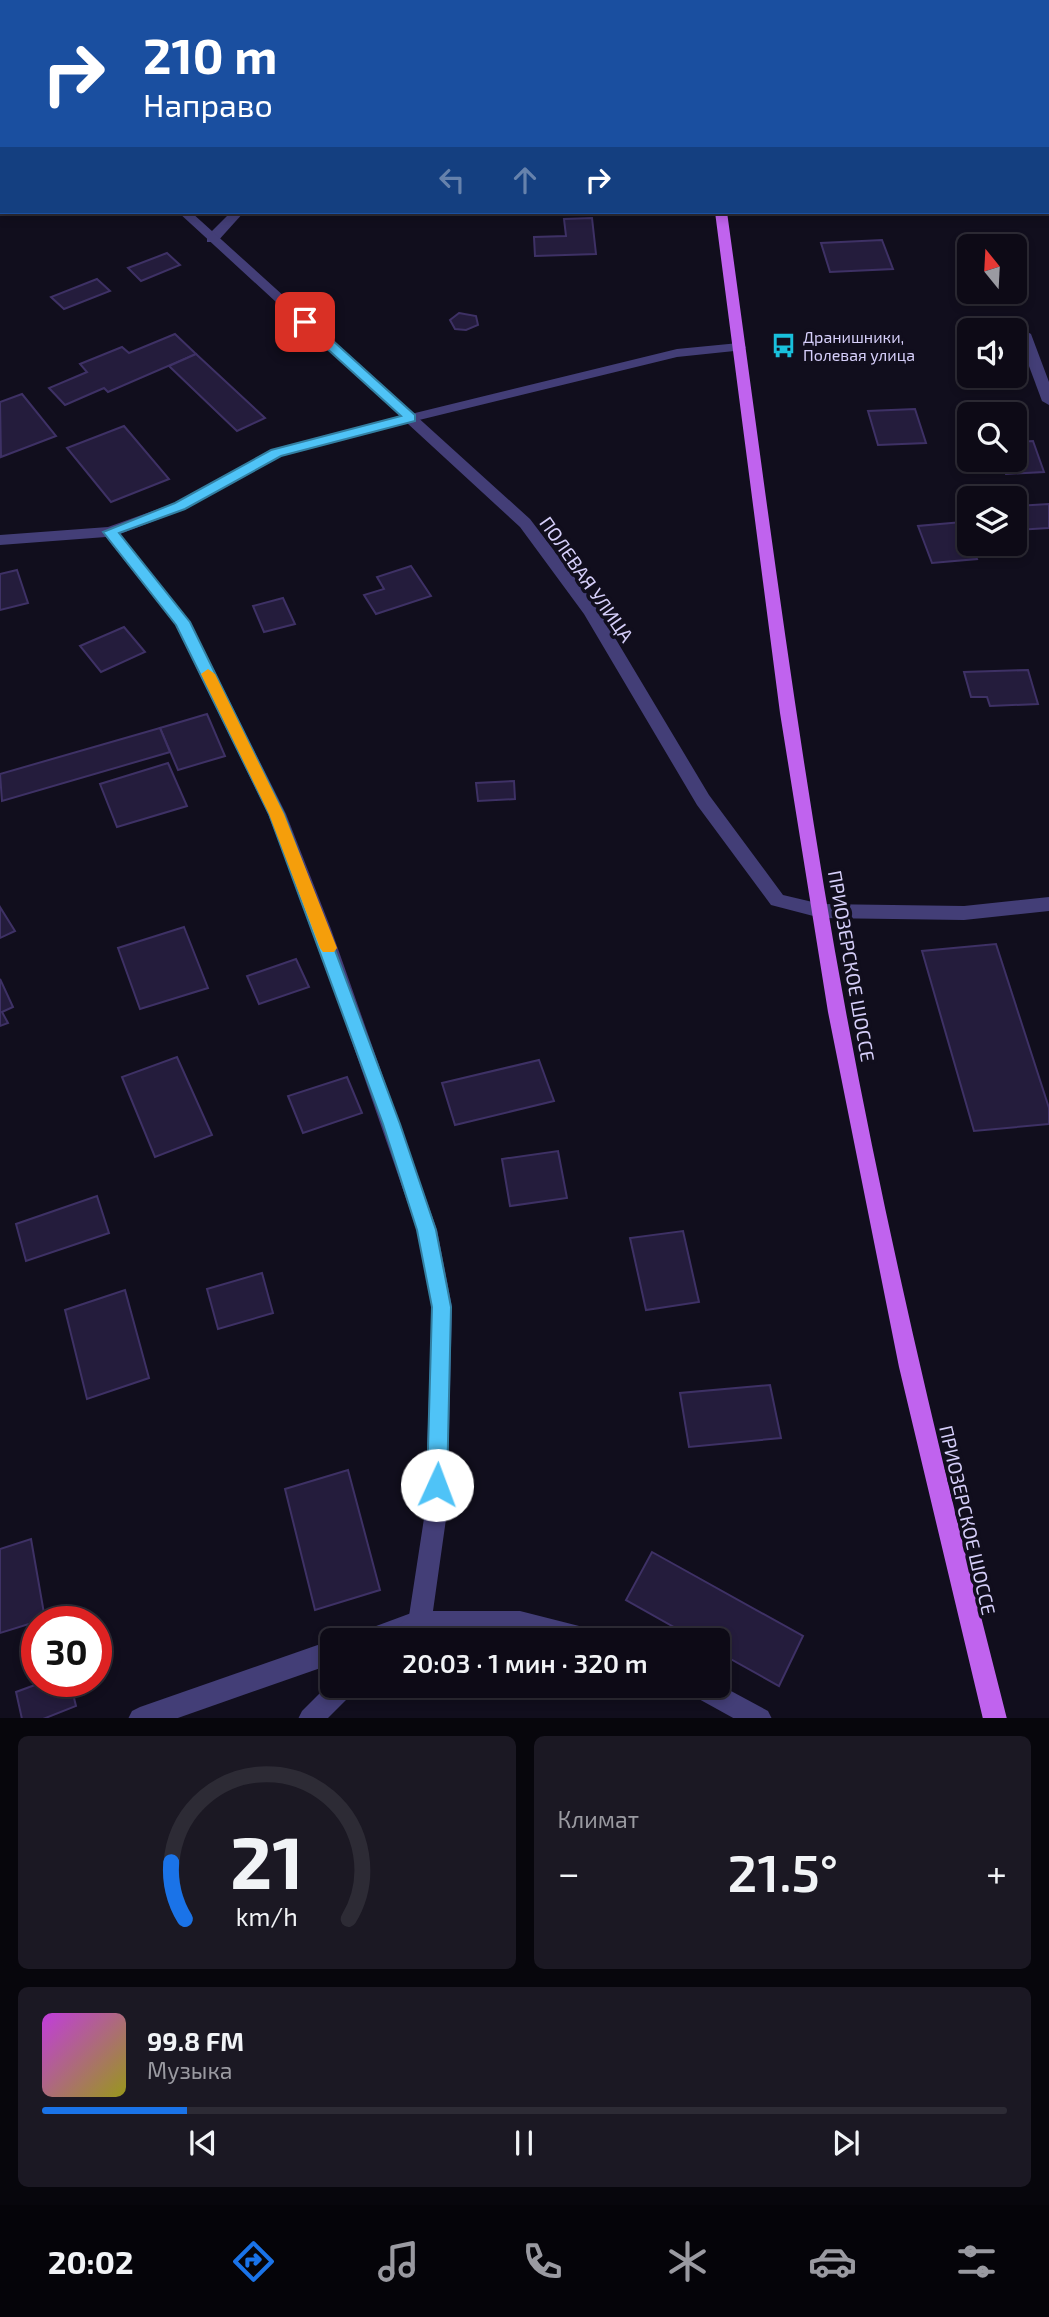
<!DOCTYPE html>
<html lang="ru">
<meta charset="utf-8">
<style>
body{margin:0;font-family:"Exo 2",sans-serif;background:#1b1823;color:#f1f3f6;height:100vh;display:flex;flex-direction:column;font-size:26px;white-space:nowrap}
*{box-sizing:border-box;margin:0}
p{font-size:23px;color:#9a9aa1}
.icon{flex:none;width:38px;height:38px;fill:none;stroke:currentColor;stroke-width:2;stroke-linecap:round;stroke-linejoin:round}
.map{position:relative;height:1718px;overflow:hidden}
.sheet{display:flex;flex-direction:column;gap:18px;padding:18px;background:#07060c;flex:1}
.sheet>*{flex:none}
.hud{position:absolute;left:0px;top:0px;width:1050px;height:214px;box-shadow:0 4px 10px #0003,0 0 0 2px #2d2b35;background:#1a4fa0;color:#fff;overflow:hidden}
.needle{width:46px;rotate:342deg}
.tools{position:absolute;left:957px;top:234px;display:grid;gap:14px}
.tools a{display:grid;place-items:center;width:70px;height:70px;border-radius:10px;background:#0d0a16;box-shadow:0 4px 10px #0003,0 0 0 2px #2d2b35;font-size:35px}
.speed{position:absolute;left:21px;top:1606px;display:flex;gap:14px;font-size:35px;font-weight:700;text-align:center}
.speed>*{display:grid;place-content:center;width:91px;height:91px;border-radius:50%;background:#0d0a16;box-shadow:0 4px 10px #0003,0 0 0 2px #2d2b35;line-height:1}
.speed .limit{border:10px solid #d22;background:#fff;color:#111}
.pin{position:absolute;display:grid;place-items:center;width:60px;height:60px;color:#fff;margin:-30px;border-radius:14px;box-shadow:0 4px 10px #0006}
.me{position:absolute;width:77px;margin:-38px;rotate:2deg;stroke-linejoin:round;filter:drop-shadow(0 0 5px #0008)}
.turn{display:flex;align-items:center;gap:24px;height:147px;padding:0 28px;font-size:32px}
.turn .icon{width:91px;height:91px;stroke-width:2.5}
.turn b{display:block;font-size:49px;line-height:60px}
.lanes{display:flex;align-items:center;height:66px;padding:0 28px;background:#0003;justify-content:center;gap:35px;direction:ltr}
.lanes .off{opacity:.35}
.big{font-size:52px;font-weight:600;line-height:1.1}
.sheet .widget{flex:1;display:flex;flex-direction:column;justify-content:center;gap:10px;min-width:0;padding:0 24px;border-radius:10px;background:#1b1823}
.sheet .dial{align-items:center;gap:0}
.dial svg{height:182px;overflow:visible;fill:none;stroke:#2d2b35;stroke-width:7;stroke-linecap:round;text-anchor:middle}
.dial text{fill:#f1f3f6;stroke:none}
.song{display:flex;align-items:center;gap:21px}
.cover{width:84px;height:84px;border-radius:10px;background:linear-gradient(135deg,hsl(290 70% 55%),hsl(60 70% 35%))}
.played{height:7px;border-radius:4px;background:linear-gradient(90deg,#1a73e8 15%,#2d2b35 15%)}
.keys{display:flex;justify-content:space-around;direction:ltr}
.heat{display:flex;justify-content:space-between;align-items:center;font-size:38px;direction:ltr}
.sheet .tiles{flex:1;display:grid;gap:18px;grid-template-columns:1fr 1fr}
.widget:last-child{grid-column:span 2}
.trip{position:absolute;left:320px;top:1628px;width:410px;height:70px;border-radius:10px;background:#0d0a16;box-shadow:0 4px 10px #0003,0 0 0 2px #2d2b35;font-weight:600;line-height:70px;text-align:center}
.tab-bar{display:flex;height:112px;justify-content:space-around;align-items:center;background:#050409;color:#9a9aa1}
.tab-bar .icon{width:49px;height:49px}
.tab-bar .active{color:#1a73e8}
.tab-bar b{font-size:32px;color:#f1f3f6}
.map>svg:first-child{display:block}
.building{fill:#241c3c;stroke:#3e3165;stroke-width:2}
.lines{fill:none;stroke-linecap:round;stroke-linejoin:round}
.lane{fill:#433e77;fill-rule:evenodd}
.street{fill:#433e77;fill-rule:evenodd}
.primary{fill:#c063ee;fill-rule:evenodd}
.route{fill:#4fc3f7;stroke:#337fa1;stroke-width:2}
.slow{fill:#f59e0b}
.labels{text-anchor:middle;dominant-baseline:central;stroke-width:7;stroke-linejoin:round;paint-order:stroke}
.far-poi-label{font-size:16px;fill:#d6cffa;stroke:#110e1d;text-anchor:start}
.street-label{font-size:19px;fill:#d6cffa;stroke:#110e1d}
</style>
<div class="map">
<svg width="1049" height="1719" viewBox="0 0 1049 1719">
<rect width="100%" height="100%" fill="#110e1d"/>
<g class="building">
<polygon points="592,218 596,254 535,256 534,237 566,236 564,219"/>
<polygon points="882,240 893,269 830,272 821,243"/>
<polygon points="167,253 180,265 141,281 128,268"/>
<polygon points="97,279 110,291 64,309 51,297"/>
<polygon points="459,313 476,316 478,325 466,330 455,329 450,320"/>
<polygon points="175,334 196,354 108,392 104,388 65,405 49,388 87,372 80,364 122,347 129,353"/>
<polygon points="196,354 265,418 237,431 169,366"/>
<polygon points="22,394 56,436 1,457 0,402"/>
<polygon points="915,409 926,443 878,445 868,411"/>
<polygon points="124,426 169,479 111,502 67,448"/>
<polygon points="1033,441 1044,472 1006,474 1001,460 1015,460 1015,442"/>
<polygon points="1049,504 1049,528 1016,530 1015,506"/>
<polygon points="962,522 977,559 932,563 918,526"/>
<polygon points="411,566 431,596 376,614 364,595 384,589 377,577"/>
<polygon points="17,570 28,603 0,610 0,574"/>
<polygon points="283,598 295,624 264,632 253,606"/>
<polygon points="124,627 145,652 101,672 80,646"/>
<polygon points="1028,670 1038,704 990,706 987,697 971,697 964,672"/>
<polygon points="207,714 225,756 178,770 160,728"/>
<polygon points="160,728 170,752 2,801 0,774"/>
<polygon points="168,763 187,806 117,827 100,784"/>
<polygon points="514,781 515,799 478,801 476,783"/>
<polygon points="0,907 15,931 0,938"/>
<polygon points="184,927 208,988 140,1009 118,948"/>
<polygon points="996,944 1049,1108 1049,1124 974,1131 922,951"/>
<polygon points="296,959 309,987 259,1004 247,976"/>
<polygon points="0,979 13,1007 2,1012 8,1023 0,1026"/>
<polygon points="177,1057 212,1135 155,1157 122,1077"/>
<polygon points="539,1060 554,1101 455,1125 442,1083"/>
<polygon points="347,1077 362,1113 303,1133 288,1096"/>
<polygon points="558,1151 567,1198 510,1206 502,1159"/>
<polygon points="97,1196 109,1233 26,1261 16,1224"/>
<polygon points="683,1231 699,1302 646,1310 630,1238"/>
<polygon points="262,1273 273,1313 218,1329 207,1289"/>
<polygon points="125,1290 149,1378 87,1399 65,1310"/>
<polygon points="770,1385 781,1438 689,1447 680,1393"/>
<polygon points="348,1470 380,1590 315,1610 285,1489"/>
<polygon points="31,1539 45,1619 0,1633 0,1549"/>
<polygon points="652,1552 803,1636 779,1686 718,1652 718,1640 697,1640 626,1600"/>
<polygon points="43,1682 70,1682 76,1706 43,1719 22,1719 16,1692"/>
</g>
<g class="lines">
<g class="lane">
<polygon points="348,0 360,0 347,2"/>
<polygon points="231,212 244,212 217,242 207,242 207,236"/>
<polygon points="739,343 746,347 744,350 677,357 411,422 404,418 411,414 677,349"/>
<polygon points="414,1612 422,1616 426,1624 422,1632 402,1640 357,1640 360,1632"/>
<polygon points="332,1640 332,1664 175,1719 128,1719 132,1711 140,1707"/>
</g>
<g class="street">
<rect x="0" y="33" width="2" height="8"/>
<rect x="1048" y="62" width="1" height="8"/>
<rect x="0" y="66" width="2" height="8"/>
<polygon points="178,212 191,212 530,519 596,606 709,795 783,895 821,904 964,906 1049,897 1049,911 964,920 821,918 771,905 697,805 584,614 520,527 407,423 281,456 185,509 120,534 190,622 286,814 331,929 437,1230 452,1307 447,1512 433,1611 520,1611 587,1628 595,1632 598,1640 541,1640 520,1635 424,1634 417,1640 388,1640 391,1632 409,1616 425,1512 432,1307 417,1230 313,929 268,814 175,624 106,537 0,545 0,535 108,527 175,503 271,450 400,416"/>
<polygon points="1024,330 1031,334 1049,382 1049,405 1042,401 1017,334"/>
<polygon points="332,1681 332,1685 357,1685 353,1693 327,1719 298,1719 302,1711"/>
<polygon points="718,1684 768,1711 772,1719 735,1719 688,1693 684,1685"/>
</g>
<g class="primary">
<polygon points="684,0 696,0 697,2 685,2"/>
<path d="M715,212H727C764,479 797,747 846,1012C890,1250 947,1485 1007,1719H983L899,1367L828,1012L780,713Z"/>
</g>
</g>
<polygon class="route" points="301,320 310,320 415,415 415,421 281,456 185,509 119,533 190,622 284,814 400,1124 436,1230 451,1307 447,1485 444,1492 437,1495 430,1492 427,1485 432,1307 417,1230 383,1124 269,814 176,625 103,532 175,503 271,450 401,416 301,325"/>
<polygon class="slow" points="208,669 215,674 284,814 337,948 334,952 323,952 320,948 269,814 201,674"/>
<defs>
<symbol id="bus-bare" viewBox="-9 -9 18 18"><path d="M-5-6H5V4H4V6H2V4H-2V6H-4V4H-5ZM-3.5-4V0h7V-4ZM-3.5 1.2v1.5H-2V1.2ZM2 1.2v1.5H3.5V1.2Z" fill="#19c0dc" stroke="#110e1d" stroke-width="2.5" paint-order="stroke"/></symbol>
</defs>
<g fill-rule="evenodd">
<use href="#bus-bare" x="766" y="328" width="35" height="35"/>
</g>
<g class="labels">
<g class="far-poi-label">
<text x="803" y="336">Дранишники,<tspan x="803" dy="18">Полевая улица</tspan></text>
</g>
<g class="street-label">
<text transform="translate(587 579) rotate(55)">ПОЛЕВАЯ УЛИЦА</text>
<text transform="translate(852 966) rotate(80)">ПРИОЗЕРСКОЕ ШОССЕ</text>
<text transform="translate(968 1520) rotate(77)">ПРИОЗЕРСКОЕ ШОССЕ</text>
</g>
</g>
</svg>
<div class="tools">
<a><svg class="needle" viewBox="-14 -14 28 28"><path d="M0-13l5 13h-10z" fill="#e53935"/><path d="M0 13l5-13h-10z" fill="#9a9aa1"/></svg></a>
<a><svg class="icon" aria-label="sound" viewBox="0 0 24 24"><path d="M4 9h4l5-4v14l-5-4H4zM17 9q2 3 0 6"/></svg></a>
<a><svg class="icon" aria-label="search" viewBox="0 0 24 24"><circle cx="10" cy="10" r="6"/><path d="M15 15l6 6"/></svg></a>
<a><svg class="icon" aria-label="layers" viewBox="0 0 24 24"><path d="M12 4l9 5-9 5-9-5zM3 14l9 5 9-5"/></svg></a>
</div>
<div class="speed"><div class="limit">30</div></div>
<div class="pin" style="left:305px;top:322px;background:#d93025"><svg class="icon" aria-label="arrive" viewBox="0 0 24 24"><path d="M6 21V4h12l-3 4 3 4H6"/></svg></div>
<svg class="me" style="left:437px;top:1485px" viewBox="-20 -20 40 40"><circle r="19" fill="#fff"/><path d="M0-13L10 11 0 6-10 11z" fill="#4fc3f7"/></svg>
<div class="trip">20:03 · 1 мин · 320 m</div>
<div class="hud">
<div class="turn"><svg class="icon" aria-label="right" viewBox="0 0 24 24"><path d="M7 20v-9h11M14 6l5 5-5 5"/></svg><div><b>210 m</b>Направо</div></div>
<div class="lanes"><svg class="icon off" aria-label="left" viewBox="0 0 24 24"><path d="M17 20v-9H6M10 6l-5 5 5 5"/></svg><svg class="icon off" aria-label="ahead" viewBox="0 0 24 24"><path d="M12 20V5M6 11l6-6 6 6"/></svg><svg class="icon" aria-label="right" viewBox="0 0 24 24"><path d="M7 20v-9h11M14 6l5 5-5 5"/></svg></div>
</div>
</div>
<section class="sheet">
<div class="tiles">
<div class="widget dial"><svg viewBox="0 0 100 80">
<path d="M14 69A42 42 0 1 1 86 69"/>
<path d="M14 69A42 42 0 0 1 8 44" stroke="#1a73e8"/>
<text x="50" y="56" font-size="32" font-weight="700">21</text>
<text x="50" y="72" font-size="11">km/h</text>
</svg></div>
<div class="widget"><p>Климат</p>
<div class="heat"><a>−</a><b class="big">21.5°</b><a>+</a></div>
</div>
<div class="widget">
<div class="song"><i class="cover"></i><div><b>99.8 FM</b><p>Музыка</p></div></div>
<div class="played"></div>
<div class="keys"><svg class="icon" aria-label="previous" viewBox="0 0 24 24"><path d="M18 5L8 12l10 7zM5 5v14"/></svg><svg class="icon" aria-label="pause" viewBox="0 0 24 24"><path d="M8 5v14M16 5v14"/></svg><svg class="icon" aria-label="next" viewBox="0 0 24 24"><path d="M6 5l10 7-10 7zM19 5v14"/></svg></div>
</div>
</div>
</section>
<nav class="tab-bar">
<b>20:02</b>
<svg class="icon active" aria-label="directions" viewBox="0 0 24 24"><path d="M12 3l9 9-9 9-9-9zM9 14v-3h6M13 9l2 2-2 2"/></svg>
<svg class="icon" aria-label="music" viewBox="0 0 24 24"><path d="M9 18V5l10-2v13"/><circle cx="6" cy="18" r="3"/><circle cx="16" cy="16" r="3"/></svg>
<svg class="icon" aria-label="phone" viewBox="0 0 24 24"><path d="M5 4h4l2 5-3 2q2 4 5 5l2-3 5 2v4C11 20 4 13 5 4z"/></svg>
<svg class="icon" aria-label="climate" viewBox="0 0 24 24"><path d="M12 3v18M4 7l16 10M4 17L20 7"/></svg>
<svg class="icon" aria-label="car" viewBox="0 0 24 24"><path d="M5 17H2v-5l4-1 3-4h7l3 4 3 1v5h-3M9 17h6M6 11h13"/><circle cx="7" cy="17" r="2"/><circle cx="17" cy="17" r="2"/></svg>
<svg class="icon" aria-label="filters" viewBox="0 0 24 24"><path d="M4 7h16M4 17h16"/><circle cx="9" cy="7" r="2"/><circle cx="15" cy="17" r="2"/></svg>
</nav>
